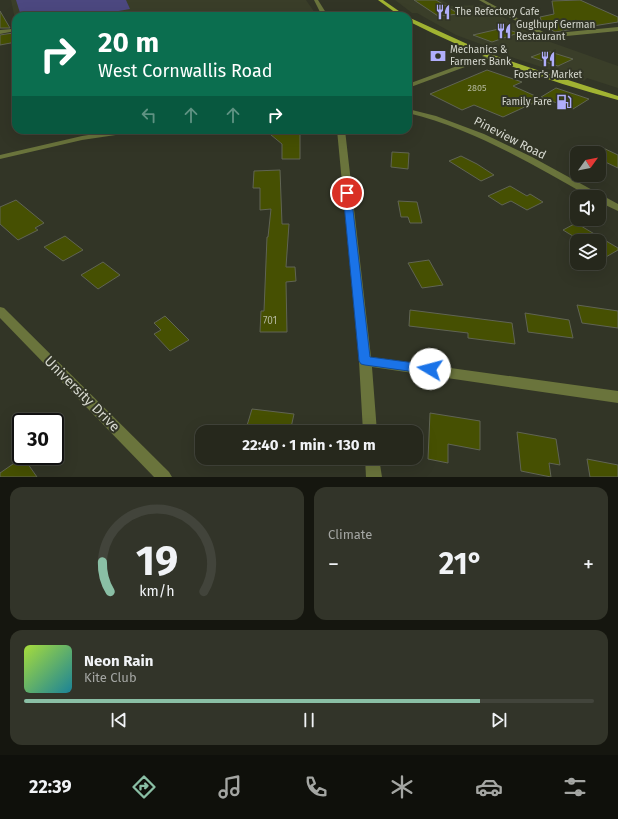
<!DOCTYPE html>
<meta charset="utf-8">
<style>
body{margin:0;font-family:"Fira Sans",sans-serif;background:#323429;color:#f1f3f6;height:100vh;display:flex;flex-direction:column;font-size:15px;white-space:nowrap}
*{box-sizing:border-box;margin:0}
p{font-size:13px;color:#a4a6a3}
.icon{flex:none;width:22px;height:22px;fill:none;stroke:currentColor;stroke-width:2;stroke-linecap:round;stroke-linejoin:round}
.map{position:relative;height:477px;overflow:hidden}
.drawer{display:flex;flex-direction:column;gap:10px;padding:10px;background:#15160f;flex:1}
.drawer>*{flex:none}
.banner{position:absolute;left:12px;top:12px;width:400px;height:122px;border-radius:12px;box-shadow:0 4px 16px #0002,0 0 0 1px #42443b;background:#0b6e4f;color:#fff;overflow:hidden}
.needle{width:26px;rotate:57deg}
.controls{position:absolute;left:570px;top:146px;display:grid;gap:8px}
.controls a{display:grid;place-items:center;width:36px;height:36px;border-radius:8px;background:#26281c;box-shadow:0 4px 16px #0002,0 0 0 1px #42443b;font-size:20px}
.speed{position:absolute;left:12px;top:413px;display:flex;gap:8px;font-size:20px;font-weight:700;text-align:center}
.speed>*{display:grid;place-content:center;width:52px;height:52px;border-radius:50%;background:#26281c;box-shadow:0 4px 16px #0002,0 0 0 1px #42443b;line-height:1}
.speed .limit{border:2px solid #111;border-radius:6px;background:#fff;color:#111}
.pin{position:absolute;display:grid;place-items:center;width:34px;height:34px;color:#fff;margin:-17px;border:2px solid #fff;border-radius:50%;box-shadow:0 1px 4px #0007}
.me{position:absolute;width:44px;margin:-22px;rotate:278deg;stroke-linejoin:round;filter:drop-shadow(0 0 3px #0008)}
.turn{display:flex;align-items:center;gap:14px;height:84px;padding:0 20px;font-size:18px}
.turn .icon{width:52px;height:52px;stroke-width:2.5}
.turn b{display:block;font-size:28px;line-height:34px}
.lanes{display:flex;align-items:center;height:38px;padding:0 20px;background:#0003;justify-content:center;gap:20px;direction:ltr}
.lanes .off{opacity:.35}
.big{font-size:30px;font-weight:700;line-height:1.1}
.drawer .card{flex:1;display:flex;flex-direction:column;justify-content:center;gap:6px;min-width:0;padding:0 14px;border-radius:12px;background:#323429}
.drawer .dial{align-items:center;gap:0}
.dial svg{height:104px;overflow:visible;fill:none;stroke:#42443b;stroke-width:7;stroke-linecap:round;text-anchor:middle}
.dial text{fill:#f1f3f6;stroke:none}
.song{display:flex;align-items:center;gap:12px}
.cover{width:48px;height:48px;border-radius:6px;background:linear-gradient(135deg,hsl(80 70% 55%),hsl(190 70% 35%))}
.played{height:4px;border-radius:2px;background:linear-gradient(90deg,#8abfa5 80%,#42443b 80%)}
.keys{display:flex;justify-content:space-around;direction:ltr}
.heat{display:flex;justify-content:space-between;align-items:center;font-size:22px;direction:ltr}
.drawer .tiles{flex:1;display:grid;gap:10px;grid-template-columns:1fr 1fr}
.card:last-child{grid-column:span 2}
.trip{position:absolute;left:195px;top:425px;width:228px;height:40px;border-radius:12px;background:#26281c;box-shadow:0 4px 16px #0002,0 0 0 1px #42443b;font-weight:700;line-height:40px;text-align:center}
.dock{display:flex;height:64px;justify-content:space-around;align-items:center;background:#0f100b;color:#a4a6a3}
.dock .icon{width:28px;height:28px}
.dock .current{color:#8abfa5}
.dock b{font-size:18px;color:#f1f3f6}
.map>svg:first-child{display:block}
.built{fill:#3a3e29}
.green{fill:#4c4880}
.building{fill:#465002;stroke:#606454}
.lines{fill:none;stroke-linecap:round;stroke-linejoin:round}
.minor{fill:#6a743c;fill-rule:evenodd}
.major{fill:#a1b332;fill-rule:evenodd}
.route{fill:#1a73e8;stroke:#114b97}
.labels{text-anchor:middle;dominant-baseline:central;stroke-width:4;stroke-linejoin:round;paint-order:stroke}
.far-number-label{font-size:9px;fill:#b2b69c}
.far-poi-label{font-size:10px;fill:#d6d8cf;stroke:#323526;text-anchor:start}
.number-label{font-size:10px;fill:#b2b69c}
.street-label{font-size:12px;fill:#d6d8cf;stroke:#323526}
.near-street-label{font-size:14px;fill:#d6d8cf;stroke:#323526}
</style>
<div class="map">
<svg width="618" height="477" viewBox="0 0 618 477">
<rect width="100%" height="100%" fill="#323526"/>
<g class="built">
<polygon points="11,0 306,0 315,13 316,16 16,16 16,24"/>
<polygon points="395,0 442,0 451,6 482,5 539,38 618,66 618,88 587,78 584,81 508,56 505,53 456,35 417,13 412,13"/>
</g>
<polygon class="green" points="16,0 126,0 130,9 90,16 21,16"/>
<g class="building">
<polygon points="414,0 436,0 459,14 438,16"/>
<polygon points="580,0 618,17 618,22 555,32 543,25 540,17 554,14 552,1"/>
<polygon points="0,11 10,28 0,28"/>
<polygon points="503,28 518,33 492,42 473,35"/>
<polygon points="13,33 16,39 16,42 0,45 0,35"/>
<polygon points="547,51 573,59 558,66 531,57"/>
<polygon points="487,70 522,82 513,86 542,99 503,117 474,105 462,110 430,94"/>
<polygon points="556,88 589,99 573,109 541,97"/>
<polygon points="265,130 300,130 300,159 282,159 282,144"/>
<polygon points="599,146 618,155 618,168 599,159"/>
<polygon points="392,152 409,153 408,169 391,167"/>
<polygon points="461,156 477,164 494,175 481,181 449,161"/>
<polygon points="280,170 282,224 289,224 286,267 295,267 296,281 286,282 287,332 260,332 261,311 264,311 267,237 268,237 271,209 260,210 260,188 253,188 254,171"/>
<polygon points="510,186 527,196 530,194 543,202 527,210 511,201 502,205 488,196"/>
<polygon points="16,200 44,223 35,228 38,230 18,240 0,224 0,207"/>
<polygon points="398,201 417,202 422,223 410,223 408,217 401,217"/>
<polygon points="576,223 618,248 618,250 599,261 599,241 581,241 563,230"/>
<polygon points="65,236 83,250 63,261 44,247"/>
<polygon points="429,260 443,285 422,288 408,263"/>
<polygon points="103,262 120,275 98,289 81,275"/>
<polygon points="577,305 618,311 618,328 582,323"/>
<polygon points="410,310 512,323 515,344 468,338 468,333 409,326"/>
<polygon points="525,313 569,320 573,338 528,332"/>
<polygon points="165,316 189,340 170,351 154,334 161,330 154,323"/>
<polygon points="252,409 294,414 290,432 245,432"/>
<polygon points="430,413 480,421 480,450 448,444 448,463 428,459"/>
<polygon points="517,432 556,439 560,465 549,463 551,477 521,471"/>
<polygon points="23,457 37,477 0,477 0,473"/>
<polygon points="587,459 618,465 618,477 590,477"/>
</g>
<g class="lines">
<g class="minor">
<polygon points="314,0 318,0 328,16 322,16"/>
<polygon points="479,0 484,0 547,34 618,27 618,31 546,38"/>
<polygon points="0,30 12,29 15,31 0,34"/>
<polygon points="490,54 492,55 492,57 408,88 408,84"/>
<path d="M408,109L436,116L484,134L532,157L618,204V211L599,202V197H590C531,164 474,129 408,113Z"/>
<polygon points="121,130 140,130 136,132 82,140 0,159 0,155 82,136"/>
<polygon points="337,130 345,130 371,357 618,391 618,403 372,367 377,432 363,432 359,361"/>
<polygon points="0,307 4,308 169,472 172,477 154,477 0,318"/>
<polygon points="365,458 379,458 382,477 366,477"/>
</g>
<g class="major">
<polygon points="378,0 383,0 406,16 400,16"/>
<path d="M408,17L487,53L540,71L618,96V100C546,81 474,55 408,21Z"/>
</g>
</g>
<polygon class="route" points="344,191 347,191 351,193 370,357 430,365 434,366 435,369 434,373 430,374 365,365 361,364 359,361 343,193"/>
<defs>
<symbol id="restaurant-bare" viewBox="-9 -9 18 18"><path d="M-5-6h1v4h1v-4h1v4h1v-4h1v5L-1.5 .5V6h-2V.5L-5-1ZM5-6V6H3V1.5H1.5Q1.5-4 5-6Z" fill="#b0aefa" stroke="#323526" stroke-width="2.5" paint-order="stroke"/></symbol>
<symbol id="bank-bare" viewBox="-9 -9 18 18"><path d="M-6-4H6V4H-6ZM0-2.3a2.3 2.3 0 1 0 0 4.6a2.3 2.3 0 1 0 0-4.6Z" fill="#b0aefa" stroke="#323526" stroke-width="2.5" paint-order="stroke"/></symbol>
<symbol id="fuel-bare" viewBox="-9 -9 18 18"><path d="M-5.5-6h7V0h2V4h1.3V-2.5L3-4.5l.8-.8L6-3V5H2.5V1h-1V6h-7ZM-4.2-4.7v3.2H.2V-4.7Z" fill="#b0aefa" stroke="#323526" stroke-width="2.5" paint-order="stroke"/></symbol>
</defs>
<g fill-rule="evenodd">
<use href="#restaurant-bare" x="432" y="1" width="22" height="22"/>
<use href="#restaurant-bare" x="493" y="20" width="22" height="22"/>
<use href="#bank-bare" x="427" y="45" width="22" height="22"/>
<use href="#restaurant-bare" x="537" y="48" width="22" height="22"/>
<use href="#fuel-bare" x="553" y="91" width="22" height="22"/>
</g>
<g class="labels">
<g class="far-number-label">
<text x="477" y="88">2805</text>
</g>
<g class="far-poi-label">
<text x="455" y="12">The Refectory Cafe</text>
<text x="516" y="25">Guglhupf German<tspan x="516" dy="12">Restaurant</tspan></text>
<text x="450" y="50">Mechanics &amp;<tspan x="450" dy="12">Farmers Bank</tspan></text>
<text x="548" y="75" text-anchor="middle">Foster's Market</text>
<text x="552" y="102" text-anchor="end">Family Fare</text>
</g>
<g class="number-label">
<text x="270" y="321">701</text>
</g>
<g class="street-label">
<text transform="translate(510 138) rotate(27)">Pineview Road</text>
</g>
<g class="near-street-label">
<text transform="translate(82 394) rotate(45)">University Drive</text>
</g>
</g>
</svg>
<div class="controls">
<a><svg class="needle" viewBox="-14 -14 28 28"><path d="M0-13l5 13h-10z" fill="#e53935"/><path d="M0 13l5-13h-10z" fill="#a4a6a3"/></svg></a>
<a><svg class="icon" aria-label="sound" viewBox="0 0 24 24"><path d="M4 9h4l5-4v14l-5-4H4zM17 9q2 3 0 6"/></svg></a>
<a><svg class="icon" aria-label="layers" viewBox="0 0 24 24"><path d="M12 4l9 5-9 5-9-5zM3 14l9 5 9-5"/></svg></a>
</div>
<div class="speed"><div class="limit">30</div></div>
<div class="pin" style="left:347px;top:193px;background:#d93025"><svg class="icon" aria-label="arrive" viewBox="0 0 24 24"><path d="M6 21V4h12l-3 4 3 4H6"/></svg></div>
<svg class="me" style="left:430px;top:369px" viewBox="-20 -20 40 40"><circle r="19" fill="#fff"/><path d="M0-13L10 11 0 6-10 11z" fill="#1a73e8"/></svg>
<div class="trip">22:40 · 1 min · 130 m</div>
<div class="banner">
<div class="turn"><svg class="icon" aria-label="right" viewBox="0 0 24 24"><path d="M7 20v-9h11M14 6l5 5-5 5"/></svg><div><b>20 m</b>West Cornwallis Road</div></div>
<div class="lanes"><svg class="icon off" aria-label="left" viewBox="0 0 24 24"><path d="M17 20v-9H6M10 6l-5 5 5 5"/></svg><svg class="icon off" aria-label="ahead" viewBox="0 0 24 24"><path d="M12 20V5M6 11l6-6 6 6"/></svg><svg class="icon off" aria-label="ahead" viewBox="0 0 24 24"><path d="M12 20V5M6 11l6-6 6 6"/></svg><svg class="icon" aria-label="right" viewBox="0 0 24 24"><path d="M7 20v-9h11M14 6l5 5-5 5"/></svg></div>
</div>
</div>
<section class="drawer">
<div class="tiles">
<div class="card dial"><svg viewBox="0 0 100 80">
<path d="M14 69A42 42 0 1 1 86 69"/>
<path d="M14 69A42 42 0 0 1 8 46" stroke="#8abfa5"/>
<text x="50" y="56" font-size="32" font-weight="700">19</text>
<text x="50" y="72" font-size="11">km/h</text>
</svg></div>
<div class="card"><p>Climate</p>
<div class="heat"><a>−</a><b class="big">21°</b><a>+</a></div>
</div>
<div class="card">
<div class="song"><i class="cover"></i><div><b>Neon Rain</b><p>Kite Club</p></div></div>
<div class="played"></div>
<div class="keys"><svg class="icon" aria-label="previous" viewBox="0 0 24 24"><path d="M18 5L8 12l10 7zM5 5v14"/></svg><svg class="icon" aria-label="pause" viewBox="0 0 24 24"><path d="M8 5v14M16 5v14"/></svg><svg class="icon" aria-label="next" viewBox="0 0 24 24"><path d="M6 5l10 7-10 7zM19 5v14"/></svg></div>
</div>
</div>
</section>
<nav class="dock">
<b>22:39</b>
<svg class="icon current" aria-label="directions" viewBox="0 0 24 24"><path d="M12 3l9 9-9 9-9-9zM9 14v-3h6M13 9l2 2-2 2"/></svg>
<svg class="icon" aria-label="music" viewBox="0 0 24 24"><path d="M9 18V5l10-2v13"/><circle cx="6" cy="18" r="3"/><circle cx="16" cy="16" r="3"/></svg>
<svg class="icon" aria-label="phone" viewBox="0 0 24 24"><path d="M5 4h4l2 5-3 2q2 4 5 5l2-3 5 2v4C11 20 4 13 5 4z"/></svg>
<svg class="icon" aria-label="climate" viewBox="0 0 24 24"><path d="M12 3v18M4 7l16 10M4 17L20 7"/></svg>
<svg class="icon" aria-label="car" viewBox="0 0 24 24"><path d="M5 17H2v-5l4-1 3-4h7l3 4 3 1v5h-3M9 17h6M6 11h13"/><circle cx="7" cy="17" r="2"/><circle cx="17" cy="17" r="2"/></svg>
<svg class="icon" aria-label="filters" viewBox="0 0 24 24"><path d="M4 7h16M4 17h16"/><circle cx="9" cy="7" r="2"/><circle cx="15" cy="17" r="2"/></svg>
</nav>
